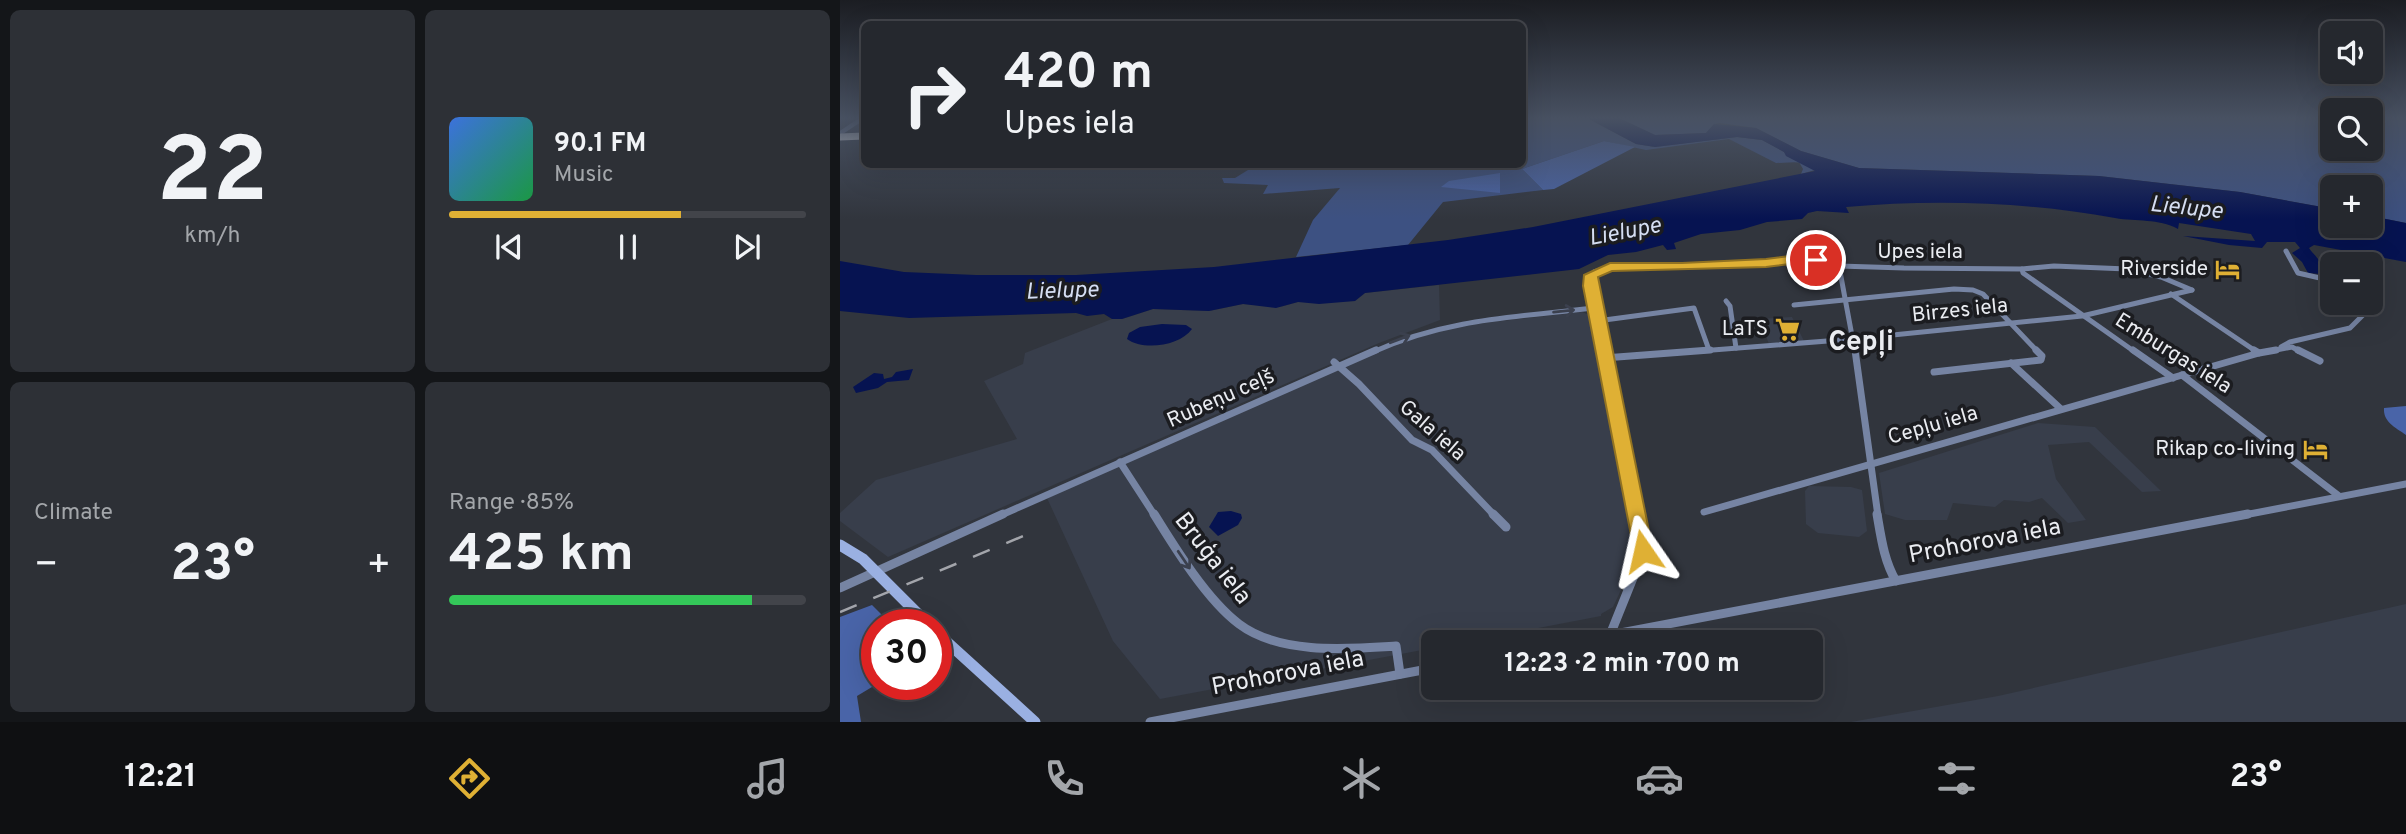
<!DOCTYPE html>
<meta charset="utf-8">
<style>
body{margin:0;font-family:Overpass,sans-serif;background:#2d3036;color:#f1f3f6;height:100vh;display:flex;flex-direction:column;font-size:26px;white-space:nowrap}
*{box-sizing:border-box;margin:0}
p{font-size:23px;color:#a3a6aa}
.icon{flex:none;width:38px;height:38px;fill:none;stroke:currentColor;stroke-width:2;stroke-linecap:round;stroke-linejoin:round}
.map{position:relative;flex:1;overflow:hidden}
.drawer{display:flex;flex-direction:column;gap:10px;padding:10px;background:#141619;width:840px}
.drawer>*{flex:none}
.banner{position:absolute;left:21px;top:21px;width:665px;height:147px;border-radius:10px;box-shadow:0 7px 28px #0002,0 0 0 2px #42444a;background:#25282e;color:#f1f3f6;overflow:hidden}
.fabs{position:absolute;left:1480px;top:21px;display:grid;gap:14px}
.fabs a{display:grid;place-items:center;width:63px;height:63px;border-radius:10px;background:#25282e;box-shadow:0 7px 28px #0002,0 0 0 2px #42444a;font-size:35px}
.speed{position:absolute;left:21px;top:609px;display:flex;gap:14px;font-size:35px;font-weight:700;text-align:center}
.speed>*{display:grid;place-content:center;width:91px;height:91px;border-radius:50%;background:#25282e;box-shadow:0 7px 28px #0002,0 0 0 2px #42444a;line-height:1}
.speed .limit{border:10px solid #d22;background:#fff;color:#111}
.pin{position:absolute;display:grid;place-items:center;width:60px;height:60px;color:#fff;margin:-30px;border:4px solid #fff;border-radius:50%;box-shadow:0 2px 7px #0007}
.me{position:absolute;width:77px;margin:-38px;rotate:349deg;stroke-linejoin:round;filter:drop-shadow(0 0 5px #0008)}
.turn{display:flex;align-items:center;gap:24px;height:147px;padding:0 28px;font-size:32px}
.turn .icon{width:91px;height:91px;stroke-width:2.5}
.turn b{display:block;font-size:49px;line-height:60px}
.big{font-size:52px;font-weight:700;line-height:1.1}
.drawer .widget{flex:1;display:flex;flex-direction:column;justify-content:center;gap:10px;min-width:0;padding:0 24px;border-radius:10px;background:#2d3036}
.drawer .dial{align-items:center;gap:0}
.dial b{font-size:91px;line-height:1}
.song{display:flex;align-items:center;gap:21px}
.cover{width:84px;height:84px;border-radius:10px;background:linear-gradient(135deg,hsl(220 70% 55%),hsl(140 70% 35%))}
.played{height:7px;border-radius:4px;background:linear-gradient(90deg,#dfb034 65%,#42444a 65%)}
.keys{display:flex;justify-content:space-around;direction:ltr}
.heat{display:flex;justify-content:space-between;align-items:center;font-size:38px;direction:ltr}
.charge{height:10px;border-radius:5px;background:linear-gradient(90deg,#34c759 85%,#42444a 0)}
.drawer .tiles{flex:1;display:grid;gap:10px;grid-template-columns:repeat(2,1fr)}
.trip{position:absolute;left:581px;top:630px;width:402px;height:70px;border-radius:10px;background:#25282e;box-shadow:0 7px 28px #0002,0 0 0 2px #42444a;font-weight:700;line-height:70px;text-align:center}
.dock{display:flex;height:112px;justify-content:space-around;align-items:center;background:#0f1012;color:#a3a6aa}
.dock .icon{width:49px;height:49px}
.dock .active{color:#dfb034}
.dock b{font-size:32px;color:#f1f3f6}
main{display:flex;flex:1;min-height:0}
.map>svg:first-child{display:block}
.built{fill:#383e4b}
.green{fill:#3d5182}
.forest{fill:#4964a8}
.water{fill:#061351}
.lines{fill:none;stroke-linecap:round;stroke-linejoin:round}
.street-far3{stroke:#7684a3;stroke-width:4.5}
.street-far2{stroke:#7684a3;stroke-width:5}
.street-far1{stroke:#7684a3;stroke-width:7}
.street{stroke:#7684a3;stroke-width:9}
.secondary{stroke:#9ab0e2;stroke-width:11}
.highway{stroke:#f2f2f2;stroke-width:7}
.rail{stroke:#a3a5ab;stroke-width:2.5;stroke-dasharray:18 18;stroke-linecap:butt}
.oneway{stroke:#3b404e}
.route{fill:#dfb034;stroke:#917222;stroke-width:2}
.labels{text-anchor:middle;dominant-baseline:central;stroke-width:7;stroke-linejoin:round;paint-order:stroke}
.street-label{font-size:21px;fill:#eaecf1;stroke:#1b1c20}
.poi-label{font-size:21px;fill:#eaecf1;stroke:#1b1c20;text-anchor:end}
.water-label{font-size:23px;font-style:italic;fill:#d5def2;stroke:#1b1c20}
.near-street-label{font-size:24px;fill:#eaecf1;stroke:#1b1c20}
.district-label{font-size:28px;font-weight:bold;fill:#eaecf1;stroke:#1b1c20}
</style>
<main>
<section class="drawer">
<div class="tiles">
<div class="widget dial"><b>22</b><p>km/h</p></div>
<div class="widget">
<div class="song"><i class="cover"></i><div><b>90.1 FM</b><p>Music</p></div></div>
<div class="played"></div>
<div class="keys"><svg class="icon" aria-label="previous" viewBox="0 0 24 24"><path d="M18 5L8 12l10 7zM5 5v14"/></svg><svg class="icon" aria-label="pause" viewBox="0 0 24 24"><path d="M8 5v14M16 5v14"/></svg><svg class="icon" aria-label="next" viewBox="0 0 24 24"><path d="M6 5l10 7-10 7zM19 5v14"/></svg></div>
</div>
<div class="widget"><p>Climate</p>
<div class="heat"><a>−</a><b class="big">23°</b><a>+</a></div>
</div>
<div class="widget"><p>Range · 85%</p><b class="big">425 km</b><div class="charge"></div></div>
</div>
</section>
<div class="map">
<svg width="1566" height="722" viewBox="0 0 1566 722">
<rect width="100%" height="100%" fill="#31353d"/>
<g class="built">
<polygon points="599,285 600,320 539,343 48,557 0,521 0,513 36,480 177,439 144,381 183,364 185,353 272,319 282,319 313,309 369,311 403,304 440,307 458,302 515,301 525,293"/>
<polygon points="742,312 752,316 796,544 788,575 773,607 761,614 761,616 625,642 593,642 593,648 320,699 273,641 207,498 544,348 617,326"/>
<polygon points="952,317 964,341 929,344 919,319"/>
<polygon points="1198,423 1255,427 1321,491 1302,492 1249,442 1208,445 1216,479 1246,520 1228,523 1202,498 1189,502 1164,500 1155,507 1113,503 1107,520 1065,520 1045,514 1039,473"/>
<polygon points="969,486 1011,487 1022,490 1027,531 1019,537 978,533 966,524 965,491"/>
<polygon points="1566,604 1566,722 1011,722 1158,696"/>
</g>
<g class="green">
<polygon points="683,118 747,118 796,144 815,147 897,137 922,140 944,152 947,156 975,170 961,174 963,169 959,162 936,163 889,139 806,150 764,141 682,169 703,190 603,202 568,245 456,257 473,220 500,188 423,194 428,185 384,183 382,178 395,178 408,170 433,169 437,164 453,165 448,169 453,169 461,164 682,164"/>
<polygon points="779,118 1493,118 1493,149 1531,149 1531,118 1566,118 1566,223 1531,216 1531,187 1493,187 1493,209 1400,192 1259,176 1019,168 961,151 916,128 880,123 874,124 866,133 815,135"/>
</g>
<g class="forest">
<polygon points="764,141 795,147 714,189 703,190 682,169"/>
<polygon points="660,173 660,193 601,187 609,181"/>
<path d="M1566,406V435C1555,427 1543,422 1544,408Z"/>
<polygon points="32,605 52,625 37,625 37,684 17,696 21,722 0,722 0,617"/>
</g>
<g class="water">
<path d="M747,118H779L815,135L866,133L874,124L916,128L961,151L1019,168L1259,176L1400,192L1493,209V226H1531V216L1566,223V262L1474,245L1469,248C1475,257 1485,262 1480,274L1468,273L1462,262L1452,253L1460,248L1455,242H1427L1422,248L1389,245L1343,236L1415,241L1411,234L1339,223L1338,229C1318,218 1297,222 1275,218C1187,202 1095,199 1006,207L1009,213L977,211L968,213L962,219L927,222L900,230L861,234L834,243L836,249L827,250L823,245L796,252L768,255L739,269L525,293L515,301L479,304L458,302L436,308L403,304L369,311L313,309L282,319H272L264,314L247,316L236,313L69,318L0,311V261L64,272L136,275H236L374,267L608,240L693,227L975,171L946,156L944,152L922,140L897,137L815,147L796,144Z"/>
<path d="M322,324L346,325L352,329C340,346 303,351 287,339L289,333L300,327Z"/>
<polygon points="73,369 69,380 47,382 38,388 16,393 13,387 34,373 43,374 44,379 52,377 56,372"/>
<polygon points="391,511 401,514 402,518 398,525 378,536 369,527 378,512"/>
</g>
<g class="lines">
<polyline class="street-far3" points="2,132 23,118"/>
<g class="street-far2">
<polyline points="1446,251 1458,273 1493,281"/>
<polyline points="999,266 1015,352"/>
<polyline points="1182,269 1183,273 1295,352"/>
<polyline points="1493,271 1487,255 1494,253"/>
<polyline points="1331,294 1417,352"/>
<polyline points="886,301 890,306 896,348"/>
<polyline points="954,305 1114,289 1133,290 1143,294 1198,352"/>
<polyline points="757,321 854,308 869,350"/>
<polyline points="1441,347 1450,342 1510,328 1523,315 1520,303"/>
<path d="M533,352C605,319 676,317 754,308"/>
<polyline points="763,352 749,281 754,272 770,267 842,267 968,259 999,266 1064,268 1182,269 1214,266 1287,269 1321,277 1352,290"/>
<polyline points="847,352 1013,339 1242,316 1352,290"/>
<polyline points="1426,352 1452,347 1461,352"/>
</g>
<g class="street-far1">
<polyline points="763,350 797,516"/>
<polyline points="1015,350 1038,516"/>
<polyline points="1293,350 1333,378"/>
<polyline points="1458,350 1480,361"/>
<polyline points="1419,353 1436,350"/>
<polyline points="764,358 870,350"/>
<polyline points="494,362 519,384 572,440 592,450 655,516"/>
<polyline points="1171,363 1221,409"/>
<polyline points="1094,372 1201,360 1202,356 1196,350"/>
<polyline points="1342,375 1499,496"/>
<polyline points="280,462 315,516"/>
<polyline points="864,512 1419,353 1414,350"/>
<polyline points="159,516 536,350"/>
<polyline points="1399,516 1566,484"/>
</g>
<g class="street">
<path d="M314,514C335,548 367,600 399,624C440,655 508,649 556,646L560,674"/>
<polyline points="653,514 666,527"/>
<path d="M1037,514C1041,537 1044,561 1056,581"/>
<polyline points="0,588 163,514"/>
<polyline points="770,635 801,558 802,542 796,514"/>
<polyline points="733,642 1408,514"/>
<polyline points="310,722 593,668"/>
</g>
<g class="secondary">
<polyline points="0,545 23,559 89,625"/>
<polyline points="96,632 195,722"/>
</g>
<polyline class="highway" points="0,137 24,136"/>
<polyline class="rail" points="0,612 193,532"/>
</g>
<defs><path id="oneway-shaft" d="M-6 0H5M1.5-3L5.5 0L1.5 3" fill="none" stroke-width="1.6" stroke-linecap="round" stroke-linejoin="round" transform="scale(1.75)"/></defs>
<g class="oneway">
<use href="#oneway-shaft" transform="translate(724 311) rotate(-6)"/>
<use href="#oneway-shaft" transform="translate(560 339) rotate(-21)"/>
<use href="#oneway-shaft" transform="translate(344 560) rotate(56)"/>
</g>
<linearGradient id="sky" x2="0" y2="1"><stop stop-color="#1b1d22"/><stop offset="0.54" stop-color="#485162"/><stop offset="1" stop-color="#485162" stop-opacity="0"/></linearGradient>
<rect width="1566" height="219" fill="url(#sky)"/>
<polygon class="route" points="957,255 976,256 982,260 976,264 957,263 926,267 772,271 758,277 813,551 810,556 803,558 795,556 743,286 744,275 770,263 842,263 926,259"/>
<defs>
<symbol id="hotel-bare" viewBox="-9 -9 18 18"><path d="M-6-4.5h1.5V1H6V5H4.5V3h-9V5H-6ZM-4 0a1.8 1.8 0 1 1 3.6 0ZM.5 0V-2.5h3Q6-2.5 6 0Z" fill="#dfb034" stroke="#1b1c20" stroke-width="2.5" paint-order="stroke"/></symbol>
<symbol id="supermarket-bare" viewBox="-9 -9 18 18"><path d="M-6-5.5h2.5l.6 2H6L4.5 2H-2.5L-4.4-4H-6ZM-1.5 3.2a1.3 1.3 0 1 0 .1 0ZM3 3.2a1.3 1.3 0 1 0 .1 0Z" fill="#dfb034" stroke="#1b1c20" stroke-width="2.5" paint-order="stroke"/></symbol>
</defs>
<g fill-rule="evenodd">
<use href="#hotel-bare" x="1370" y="252" width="35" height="35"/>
<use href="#supermarket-bare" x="930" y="312" width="35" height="35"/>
<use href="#hotel-bare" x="1458" y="432" width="35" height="35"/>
</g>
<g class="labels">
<g class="street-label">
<text x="1080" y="252">Upes iela</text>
<text transform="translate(1120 311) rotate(-6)">Birzes iela</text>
<text transform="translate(1333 354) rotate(32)">Emburgas iela</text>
<text transform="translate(381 399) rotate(-24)">Rubeņu ceļš</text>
<text transform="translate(1093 426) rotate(-16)">Cepļu iela</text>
<text transform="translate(592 431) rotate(41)">Gala iela</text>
</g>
<g class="poi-label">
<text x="1368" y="269">Riverside</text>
<text x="928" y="329">LaTS</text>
<text x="1455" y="449">Rikap co-living</text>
</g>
<g class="water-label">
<text transform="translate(1346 209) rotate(6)">Lielupe</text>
<text transform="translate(785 233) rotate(-11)">Lielupe</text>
<text transform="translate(222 292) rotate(-2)">Lielupe</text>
</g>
<g class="near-street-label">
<text transform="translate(1145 542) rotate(-11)">Prohorova iela</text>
<text transform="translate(372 559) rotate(52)">Bruģa iela</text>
<text transform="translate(448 674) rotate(-11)">Prohorova iela</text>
</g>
<g class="district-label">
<text x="1021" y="343">Cepļi</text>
</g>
</g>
</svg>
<div class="fabs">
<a><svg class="icon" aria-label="sound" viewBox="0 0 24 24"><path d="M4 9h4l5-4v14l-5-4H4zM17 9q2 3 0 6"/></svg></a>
<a><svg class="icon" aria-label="search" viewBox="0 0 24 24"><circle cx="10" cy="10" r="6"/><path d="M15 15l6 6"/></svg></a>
<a>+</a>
<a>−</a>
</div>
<div class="speed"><div class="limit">30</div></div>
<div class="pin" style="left:976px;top:260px;background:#d93025"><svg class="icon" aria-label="arrive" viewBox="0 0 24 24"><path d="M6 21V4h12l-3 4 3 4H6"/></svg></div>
<svg class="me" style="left:803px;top:551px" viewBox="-20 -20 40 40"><path d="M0-17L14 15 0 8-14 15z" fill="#dfb034" stroke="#fff" stroke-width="4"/></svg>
<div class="trip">12:23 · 2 min · 700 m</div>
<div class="banner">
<div class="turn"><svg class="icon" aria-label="right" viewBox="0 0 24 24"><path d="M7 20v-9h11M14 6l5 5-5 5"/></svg><div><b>420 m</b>Upes iela</div></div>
</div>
</div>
</main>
<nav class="dock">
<b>12:21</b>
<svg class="icon active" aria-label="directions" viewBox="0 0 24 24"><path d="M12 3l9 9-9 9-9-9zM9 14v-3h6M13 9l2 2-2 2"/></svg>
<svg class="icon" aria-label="music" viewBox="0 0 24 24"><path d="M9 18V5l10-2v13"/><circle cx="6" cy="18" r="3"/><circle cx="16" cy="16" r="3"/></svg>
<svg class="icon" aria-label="phone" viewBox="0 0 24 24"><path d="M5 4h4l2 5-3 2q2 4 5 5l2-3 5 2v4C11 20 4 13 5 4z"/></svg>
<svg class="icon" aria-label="climate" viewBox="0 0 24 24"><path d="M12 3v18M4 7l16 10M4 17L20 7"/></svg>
<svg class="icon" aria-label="car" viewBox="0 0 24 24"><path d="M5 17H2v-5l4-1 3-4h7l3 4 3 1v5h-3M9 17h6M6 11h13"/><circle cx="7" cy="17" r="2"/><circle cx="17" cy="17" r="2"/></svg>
<svg class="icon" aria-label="filters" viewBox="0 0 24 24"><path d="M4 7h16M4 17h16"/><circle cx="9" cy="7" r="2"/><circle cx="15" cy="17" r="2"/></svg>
<b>23°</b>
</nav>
